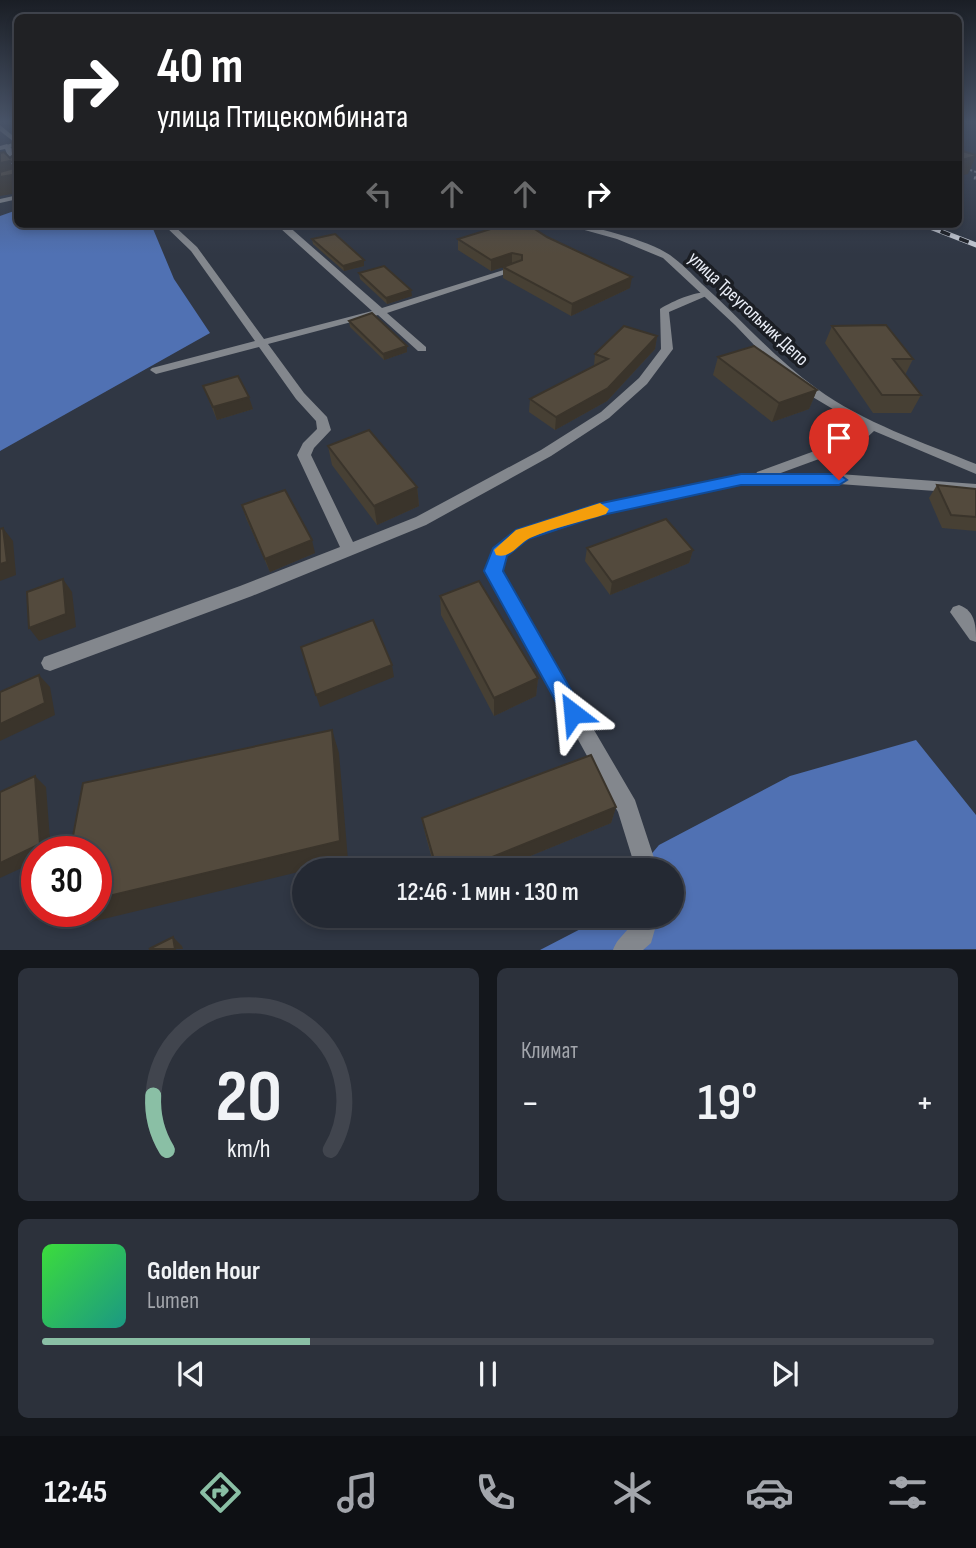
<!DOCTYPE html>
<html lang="ru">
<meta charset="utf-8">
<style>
body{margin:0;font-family:"Sofia Sans Condensed",sans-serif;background:#2c313b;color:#f1f3f6;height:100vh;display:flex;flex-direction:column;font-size:26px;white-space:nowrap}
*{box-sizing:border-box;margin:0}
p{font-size:23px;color:#a3a6ac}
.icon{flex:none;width:38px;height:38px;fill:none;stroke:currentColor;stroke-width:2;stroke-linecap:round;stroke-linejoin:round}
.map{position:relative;height:950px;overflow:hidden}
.panel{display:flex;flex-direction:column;gap:18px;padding:18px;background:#14171c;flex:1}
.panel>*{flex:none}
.guide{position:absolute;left:14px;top:14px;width:948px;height:214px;border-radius:10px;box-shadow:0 4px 10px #0003,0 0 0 2px #41454e;background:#202124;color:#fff;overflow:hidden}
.speed{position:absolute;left:21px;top:836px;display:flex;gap:14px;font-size:35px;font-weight:700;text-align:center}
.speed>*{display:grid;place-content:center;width:91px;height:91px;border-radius:50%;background:#242933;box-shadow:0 4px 10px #0003,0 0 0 2px #41454e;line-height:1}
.speed .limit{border:10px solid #d22;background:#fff;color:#111}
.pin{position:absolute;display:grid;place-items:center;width:60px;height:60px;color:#fff;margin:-72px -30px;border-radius:50% 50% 50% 0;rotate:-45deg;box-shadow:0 0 7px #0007}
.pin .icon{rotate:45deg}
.me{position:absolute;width:77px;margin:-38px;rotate:331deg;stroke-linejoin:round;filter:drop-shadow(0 0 5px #0008)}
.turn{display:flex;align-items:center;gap:24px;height:147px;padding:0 28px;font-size:32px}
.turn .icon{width:91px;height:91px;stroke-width:2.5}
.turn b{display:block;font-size:49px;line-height:60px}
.lanes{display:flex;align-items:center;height:66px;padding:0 28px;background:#0003;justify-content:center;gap:35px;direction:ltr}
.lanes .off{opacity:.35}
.big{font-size:52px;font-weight:600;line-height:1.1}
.panel .widget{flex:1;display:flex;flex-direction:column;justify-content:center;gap:10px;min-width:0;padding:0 24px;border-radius:10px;background:#2c313b}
.panel .dial{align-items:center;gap:0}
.dial svg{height:182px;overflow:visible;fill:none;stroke:#41454e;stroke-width:7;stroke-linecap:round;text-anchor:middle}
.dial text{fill:#f1f3f6;stroke:none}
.song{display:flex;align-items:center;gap:21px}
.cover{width:84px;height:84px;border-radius:10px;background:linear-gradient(135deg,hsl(120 70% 55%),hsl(170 70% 35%))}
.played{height:7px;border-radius:4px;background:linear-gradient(90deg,#8abfa5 30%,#41454e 30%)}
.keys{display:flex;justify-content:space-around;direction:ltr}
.heat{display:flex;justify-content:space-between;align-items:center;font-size:38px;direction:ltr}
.panel .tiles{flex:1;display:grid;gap:18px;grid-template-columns:1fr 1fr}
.widget:last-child{grid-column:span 2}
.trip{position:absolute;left:292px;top:858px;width:392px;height:70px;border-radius:35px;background:#242933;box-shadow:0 4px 10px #0003,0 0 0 2px #41454e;font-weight:600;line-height:70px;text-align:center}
.dock{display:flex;height:112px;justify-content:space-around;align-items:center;background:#0e1014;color:#a3a6ac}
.dock .icon{width:49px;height:49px}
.dock .on{color:#8abfa5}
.dock b{font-size:32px;color:#f1f3f6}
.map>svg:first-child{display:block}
.forest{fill:#5071b3}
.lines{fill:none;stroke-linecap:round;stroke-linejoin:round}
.path{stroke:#7b818d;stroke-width:2;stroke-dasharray:2 2;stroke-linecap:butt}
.lane{fill:#83878d;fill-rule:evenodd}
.street{fill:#83878d;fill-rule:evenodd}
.rail-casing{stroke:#c6cbd5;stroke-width:5}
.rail{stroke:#1b1e24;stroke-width:3.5;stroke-dasharray:10;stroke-linecap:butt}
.wall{fill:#474034}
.shaded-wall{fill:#3a342b}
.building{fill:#534a3d;stroke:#3a342b;stroke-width:2}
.route{fill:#1a73e8;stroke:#114b97;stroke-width:2}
.slow{fill:#f59e0b}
.labels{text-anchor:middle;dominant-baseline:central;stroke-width:7;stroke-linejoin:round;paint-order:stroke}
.far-street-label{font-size:19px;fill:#eaeef7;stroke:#1b1e24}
</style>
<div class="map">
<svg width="976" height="950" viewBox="0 0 976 950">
<rect width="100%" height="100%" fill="#303744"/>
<g class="forest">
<polygon points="17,210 18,224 151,224 174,279 210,333 0,451 0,216"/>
<polygon points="916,740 976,815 976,949 540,950 594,922 599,915 672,915 672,870 638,870 659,845 790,776"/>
</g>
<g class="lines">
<g class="path">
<polyline points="959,166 976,172"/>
<polyline points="976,177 973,178 976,179"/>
</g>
<g class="lane">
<polygon points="0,125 18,140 18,145 0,131"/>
<path d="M7,144C16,150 18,162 18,172L14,170L5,149L0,150V146Z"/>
<polygon points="18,195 18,199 0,203 0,199"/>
<path d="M163,224H172L197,247L264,339L372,311L280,228V224H286L382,308L513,267L521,269L387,313L426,347V351H418L378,315L268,344L304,393L327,417L331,430L314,448L311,455L353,542L416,517L541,450L601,412L639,378L661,349L660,309C671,302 701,288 711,294L669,312L673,349L647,384L609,418L551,456L426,525L252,596L50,671L44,669L41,663L44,657L240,586L340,547L297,455L303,443L317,429L316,421L296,399L259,347L156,374L150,370L152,368L255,341L191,251Z"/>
<path d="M959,605C976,611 976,627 976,642L970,640L950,612L953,607Z"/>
</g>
<g class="street">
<polygon points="18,141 18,145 7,148 4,146"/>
<path d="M563,224C589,224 648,240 670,255C681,263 692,274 702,284C740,318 774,358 816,388C864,423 922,442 976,464V474L874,431L860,444L778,474H839L976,484V494L839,484H741L598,515L527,538L506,556L501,571L635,800L658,870H636L618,812L485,571L493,549L517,530L597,505L741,474H756L757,472L850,438L863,427L811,396L778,370L735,325L663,258L617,239Z"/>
<path d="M635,915H659L651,943L643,950H613C619,934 630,933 635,915Z"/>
</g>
<defs>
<polyline id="rail" points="922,224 976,245"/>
</defs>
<use href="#rail" class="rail-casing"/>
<use href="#rail" class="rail"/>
</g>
<g class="wall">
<polygon points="507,224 630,288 571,316 503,278 503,267 491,271 458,250 458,239"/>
<polygon points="312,239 364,260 364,266 344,271 313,244"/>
<polygon points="359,273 412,296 387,304 360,279"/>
<polygon points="349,321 407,346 407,352 384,360 350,327"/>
<polygon points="832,326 913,359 905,375 921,395 911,413 873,413 825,343"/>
<polygon points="657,336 655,349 607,401 555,430 529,412 530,399 594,366 595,354"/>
<polygon points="718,357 817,390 809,409 772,422 713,375"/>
<polygon points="203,386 253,409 217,420"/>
<polygon points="328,446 417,487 419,506 377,525 332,465"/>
<polygon points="937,485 976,489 976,531 942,528 929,498"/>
<polygon points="242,505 315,553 270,572 246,518"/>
<polygon points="587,548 693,550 689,563 610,595 585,561"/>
<polygon points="440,596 538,678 536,696 494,716 441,615"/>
<polygon points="616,807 611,823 496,870 435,870 425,833 422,818"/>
</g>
<g class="shaded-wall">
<polygon points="976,156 968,174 959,176 959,161"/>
<polygon points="10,161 16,174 18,174 18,193 0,196 0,163"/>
<polygon points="512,253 512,264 491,271 491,260"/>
<polygon points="364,260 364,266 344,271 343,266"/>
<polygon points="632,277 630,288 571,316 572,304"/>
<polygon points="411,290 412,296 387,304 386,298"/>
<polygon points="657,336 655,349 607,401 555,430 556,417"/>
<polygon points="407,346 407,352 384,360 383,354"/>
<polygon points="817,390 809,409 772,422 779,403"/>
<polygon points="249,397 253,409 217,420 213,407"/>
<polygon points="417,487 419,506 377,525 374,506"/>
<polygon points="3,528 13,541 16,575 0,581 0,564"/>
<polygon points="312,540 315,553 270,572 265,559"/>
<polygon points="693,550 689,563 610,595 612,582"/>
<polygon points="63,579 72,592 76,627 39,641 29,628"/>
<polygon points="392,665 394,677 320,707 316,695"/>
<polygon points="39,675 50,687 55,715 0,741 0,724"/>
<polygon points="538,678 536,696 494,716 494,698"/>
<polygon points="332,730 339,753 348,860 83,924 65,912 96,912 96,899"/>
<polygon points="35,776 46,787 51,852 37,852 37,861 0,878 0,863"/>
<polygon points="616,807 611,823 496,870 460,870"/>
<polygon points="173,937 182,946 183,949 175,949"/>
</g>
<g class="building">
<polygon points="18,141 18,174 0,177 0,172 11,169 13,163 10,161 0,163 0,153 4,152 10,158 13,155 12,142"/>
<polygon points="959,150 976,155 976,156 959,161"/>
<polygon points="507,224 527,224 547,237 632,277 572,304 503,267 522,260 522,255 512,253 491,260 458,239"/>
<polygon points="335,234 364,260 343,266 312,239"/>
<polygon points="384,266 411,290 386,298 359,273"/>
<polygon points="372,313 407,346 383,354 349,321"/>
<polygon points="886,325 913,359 893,359 921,395 882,395 832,326"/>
<polygon points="624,326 657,336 608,388 556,417 530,399 608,359 595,354"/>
<polygon points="754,346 817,390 779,403 718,357"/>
<polygon points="238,376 249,397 213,407 203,386"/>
<polygon points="369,430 417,487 374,506 328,446"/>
<polygon points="937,485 976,489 976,517 951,515"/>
<polygon points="285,490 312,540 265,559 242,505"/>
<polygon points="666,519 693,550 612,582 587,548"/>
<polygon points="3,528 7,562 0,564 0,529"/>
<polygon points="63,579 66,614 29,628 27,592"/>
<polygon points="479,581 538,678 494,698 440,596"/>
<polygon points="373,620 392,665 316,695 301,647"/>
<polygon points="39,675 45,703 0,724 0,692"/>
<polygon points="332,730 340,841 96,899 96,852 70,852 83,783"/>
<polygon points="591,755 616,807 460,870 437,870 422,818"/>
<polygon points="35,776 40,844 0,863 0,792"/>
<polygon points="173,937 175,949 149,949"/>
</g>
<linearGradient id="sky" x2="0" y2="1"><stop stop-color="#1a1e25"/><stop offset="0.48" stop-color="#485367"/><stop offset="1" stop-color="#485367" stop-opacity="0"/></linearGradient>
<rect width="976" height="254" fill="url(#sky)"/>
<polygon class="route" points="741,474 839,474 847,480 839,485 741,485 598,516 528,539 507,556 503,571 584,713 581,720 573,723 566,720 484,571 493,548 516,530 597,504"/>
<path class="slow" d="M600,503L609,509L606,514C582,522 554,527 530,538C518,544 511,559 496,555L494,550L516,530Z"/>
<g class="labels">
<g class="far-street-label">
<text transform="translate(748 309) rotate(43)">улица Треугольник Депо</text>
</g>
</g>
</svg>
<div class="speed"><div class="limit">30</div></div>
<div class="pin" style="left:839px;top:480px;background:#d93025"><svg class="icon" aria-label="arrive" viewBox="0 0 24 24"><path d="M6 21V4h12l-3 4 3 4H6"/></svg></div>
<svg class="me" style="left:573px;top:713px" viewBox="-20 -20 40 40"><path d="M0-17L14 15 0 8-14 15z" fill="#1a73e8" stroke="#fff" stroke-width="4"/></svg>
<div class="trip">12:46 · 1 мин · 130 m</div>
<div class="guide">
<div class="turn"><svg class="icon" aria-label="right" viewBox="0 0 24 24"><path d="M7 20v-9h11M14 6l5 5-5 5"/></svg><div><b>40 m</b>улица Птицекомбината</div></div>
<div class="lanes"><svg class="icon off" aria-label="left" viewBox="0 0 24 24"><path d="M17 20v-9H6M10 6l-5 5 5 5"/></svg><svg class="icon off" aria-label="ahead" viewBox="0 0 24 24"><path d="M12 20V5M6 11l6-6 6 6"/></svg><svg class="icon off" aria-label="ahead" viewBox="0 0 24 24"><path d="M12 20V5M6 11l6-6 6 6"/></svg><svg class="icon" aria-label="right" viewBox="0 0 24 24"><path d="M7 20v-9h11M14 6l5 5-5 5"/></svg></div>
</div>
</div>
<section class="panel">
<div class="tiles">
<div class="widget dial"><svg viewBox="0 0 100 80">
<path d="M14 69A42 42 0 1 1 86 69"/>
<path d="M14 69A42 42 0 0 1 8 45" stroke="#8abfa5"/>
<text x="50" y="56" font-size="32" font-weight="700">20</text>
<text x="50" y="72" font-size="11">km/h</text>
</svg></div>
<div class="widget"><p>Климат</p>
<div class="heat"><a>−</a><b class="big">19°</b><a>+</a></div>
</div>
<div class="widget">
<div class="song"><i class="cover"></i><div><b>Golden Hour</b><p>Lumen</p></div></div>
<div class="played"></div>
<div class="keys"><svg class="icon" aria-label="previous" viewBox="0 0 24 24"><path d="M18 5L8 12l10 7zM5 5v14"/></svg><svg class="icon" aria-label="pause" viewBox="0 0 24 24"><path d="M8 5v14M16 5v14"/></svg><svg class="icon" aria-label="next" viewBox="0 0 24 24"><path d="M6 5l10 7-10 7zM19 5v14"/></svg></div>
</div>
</div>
</section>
<nav class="dock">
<b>12:45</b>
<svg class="icon on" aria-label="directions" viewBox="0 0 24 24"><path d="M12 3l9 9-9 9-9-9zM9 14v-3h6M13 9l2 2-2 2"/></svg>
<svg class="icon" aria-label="music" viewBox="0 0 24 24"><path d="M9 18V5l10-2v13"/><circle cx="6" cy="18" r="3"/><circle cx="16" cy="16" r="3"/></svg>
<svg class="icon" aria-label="phone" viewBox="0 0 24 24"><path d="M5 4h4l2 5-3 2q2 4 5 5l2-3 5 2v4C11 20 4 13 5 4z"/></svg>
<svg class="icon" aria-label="climate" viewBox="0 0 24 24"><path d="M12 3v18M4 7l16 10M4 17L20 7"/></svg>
<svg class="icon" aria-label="car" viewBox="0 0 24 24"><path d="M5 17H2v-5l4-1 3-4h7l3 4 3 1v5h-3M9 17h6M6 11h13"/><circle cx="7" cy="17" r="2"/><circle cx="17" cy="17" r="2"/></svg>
<svg class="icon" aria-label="filters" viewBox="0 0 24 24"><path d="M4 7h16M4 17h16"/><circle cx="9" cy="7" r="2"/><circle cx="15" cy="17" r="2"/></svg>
</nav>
